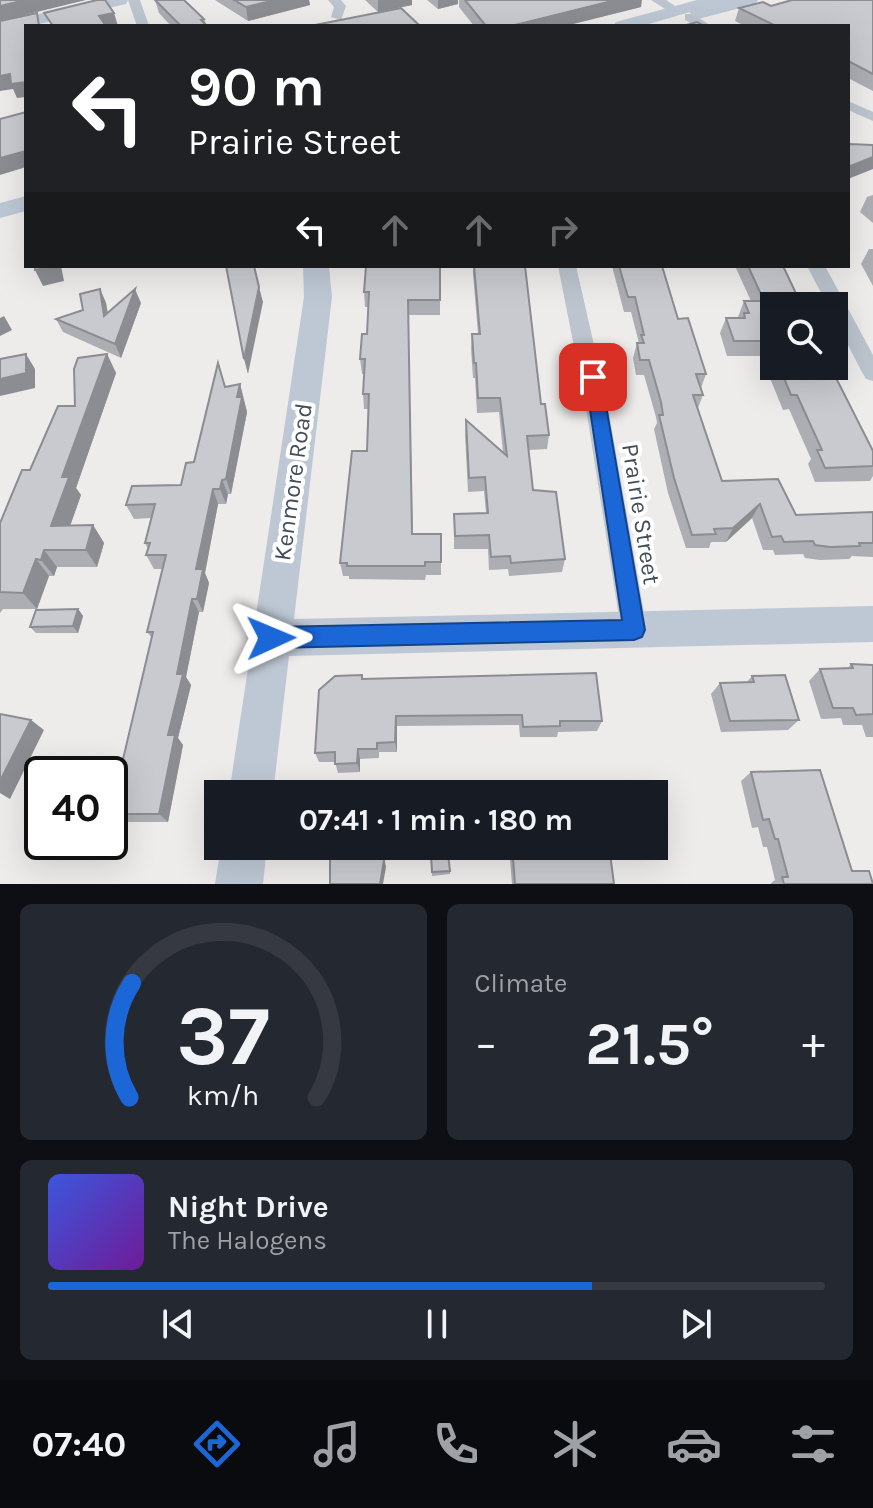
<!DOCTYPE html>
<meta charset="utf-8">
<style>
body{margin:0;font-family:Karla,sans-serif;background:#242831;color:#f1f3f6;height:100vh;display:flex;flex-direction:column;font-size:30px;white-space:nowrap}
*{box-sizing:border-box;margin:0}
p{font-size:26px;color:#9ea1a6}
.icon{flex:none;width:44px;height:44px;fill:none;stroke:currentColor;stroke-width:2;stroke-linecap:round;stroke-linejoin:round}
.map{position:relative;height:884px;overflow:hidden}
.details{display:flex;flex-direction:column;gap:20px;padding:20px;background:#0d0f14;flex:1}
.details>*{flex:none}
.top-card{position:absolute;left:24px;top:24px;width:826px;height:244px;border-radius:0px;box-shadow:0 8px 32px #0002;background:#202124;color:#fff;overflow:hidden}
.fabs{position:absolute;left:760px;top:292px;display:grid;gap:16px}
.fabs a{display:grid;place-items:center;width:88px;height:88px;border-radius:0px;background:#171b24;box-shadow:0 8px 32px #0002;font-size:40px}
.speed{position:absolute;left:24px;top:756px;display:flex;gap:16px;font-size:40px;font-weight:700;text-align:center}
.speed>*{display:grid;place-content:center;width:104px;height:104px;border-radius:50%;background:#171b24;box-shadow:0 8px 32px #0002;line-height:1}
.speed .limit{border:4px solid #111;border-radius:12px;background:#fff;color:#111}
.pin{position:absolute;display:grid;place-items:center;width:68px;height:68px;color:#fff;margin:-34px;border-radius:16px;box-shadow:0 4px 12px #0006}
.me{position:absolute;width:88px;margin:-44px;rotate:89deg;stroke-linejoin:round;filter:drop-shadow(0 0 6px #0008)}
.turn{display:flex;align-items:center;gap:28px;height:168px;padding:0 32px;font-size:36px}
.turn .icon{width:104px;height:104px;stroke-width:2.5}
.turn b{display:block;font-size:56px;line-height:68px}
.lanes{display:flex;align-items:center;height:76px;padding:0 32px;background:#0003;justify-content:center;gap:40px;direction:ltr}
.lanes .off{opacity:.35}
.big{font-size:60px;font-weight:700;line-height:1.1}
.details .widget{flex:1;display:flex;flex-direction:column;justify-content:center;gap:12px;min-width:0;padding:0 28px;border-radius:12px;background:#242831}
.details .dial{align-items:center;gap:0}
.dial svg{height:208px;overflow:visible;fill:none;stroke:#363941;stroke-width:7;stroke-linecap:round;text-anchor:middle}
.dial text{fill:#f1f3f6;stroke:none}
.song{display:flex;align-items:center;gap:24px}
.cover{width:96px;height:96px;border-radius:12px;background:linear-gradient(135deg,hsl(230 70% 55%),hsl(280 70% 35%))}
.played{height:8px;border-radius:4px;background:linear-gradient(90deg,#1b67d8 70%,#363941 70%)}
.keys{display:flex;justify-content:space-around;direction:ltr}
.heat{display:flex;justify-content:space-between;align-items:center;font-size:44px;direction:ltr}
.details .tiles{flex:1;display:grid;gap:20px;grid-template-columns:1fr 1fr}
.widget:last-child{grid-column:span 2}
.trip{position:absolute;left:204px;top:780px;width:464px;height:80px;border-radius:0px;background:#171b24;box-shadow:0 8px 32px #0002;font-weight:700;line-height:80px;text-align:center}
.tabs{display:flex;height:128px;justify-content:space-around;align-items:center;background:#090b0e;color:#9ea1a6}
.tabs .icon{width:56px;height:56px}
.tabs .on{color:#1b67d8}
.tabs b{font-size:36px;color:#f1f3f6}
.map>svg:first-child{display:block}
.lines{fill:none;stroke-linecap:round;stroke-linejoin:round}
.street{fill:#bcc5ce;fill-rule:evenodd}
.secondary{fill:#bec8d5;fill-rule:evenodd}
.wall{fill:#acaeb3}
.shaded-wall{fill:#8c8d92}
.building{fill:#c8cad0;stroke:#8c8d92;stroke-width:2}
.route{fill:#1b67d8;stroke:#12438c;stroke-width:2}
.labels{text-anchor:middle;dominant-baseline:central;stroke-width:8;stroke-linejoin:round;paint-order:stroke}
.street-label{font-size:24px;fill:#444e58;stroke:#fff}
</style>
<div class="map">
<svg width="873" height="884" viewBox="0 0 873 884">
<rect width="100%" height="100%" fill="#eeebeb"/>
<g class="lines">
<g class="street">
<polygon points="128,0 140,0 149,26 137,26"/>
<polygon points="328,0 341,0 346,6 341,20 331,17 334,7"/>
<polygon points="651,0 666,0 683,11 673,14"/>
<polygon points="685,14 693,14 711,26 696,26 685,20"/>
<polygon points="848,101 873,112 873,121 848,110"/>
<polygon points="558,266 576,266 607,402 647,630 643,639 634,642 625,639 621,630 585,402"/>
<polygon points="807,266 825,266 873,355 873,381 866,379 863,374 834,318 834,306 828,306"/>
</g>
<g class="secondary">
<polygon points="98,0 128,0 126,4 0,33 0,23"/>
<polygon points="697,0 758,0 756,4 698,19 692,18 690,12 642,26 613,26 616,22"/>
<polygon points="26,196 26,211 0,218 0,203"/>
<polygon points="303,266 329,266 332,297 294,619 873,606 873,642 289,656 273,794 229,794 304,297"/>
<polygon points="221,846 267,846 263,884 215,884"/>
</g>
</g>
<g class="wall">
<polygon points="155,0 204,19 207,26 171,26 159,13"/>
<polygon points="215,0 309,0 310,5 248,21"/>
<polygon points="365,0 412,0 412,5 378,12"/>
<polygon points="427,0 458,0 458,4 438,9"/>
<polygon points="459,0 465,0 641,7 565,26 474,26 459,7"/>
<polygon points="873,0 873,91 848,78 848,26 745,26 735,21 739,8"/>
<polygon points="873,195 873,223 860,212 867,197"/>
<polygon points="869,249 873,249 873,286 861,264"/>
<polygon points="440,266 440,315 408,315 413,534 441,534 441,575 426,575 425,580 349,579 349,576 343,576 340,563 367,451 368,409 364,409 363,394 364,374 362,374 360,359 367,334 369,307 365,307 364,292"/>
<polygon points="473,266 525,266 541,404 549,435 547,449 528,450 533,490 565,559 562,572 509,576 508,569 489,570 488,549 454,549 454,514 486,513 484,491 468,492 465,435 466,420 503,453 499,412 477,413 475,378 473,378 471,349 472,334 478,334 473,274"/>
<polygon points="612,266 662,266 678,319 706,374 701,388 703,395 698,408 722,481 796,515 873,512 873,557 852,556 849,559 820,560 805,558 803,554 775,555 773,550 763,550 752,518 726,542 711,542 709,548 686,548 668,493 654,429 657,423 656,417 644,375 636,375 633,358 637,343 639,343 631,312 624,312"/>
<polygon points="735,266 783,266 774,306 774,366 830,366 873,451 873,476 870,481 815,482 808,464 811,459 789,409 783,410 761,356 727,356 720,333 726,318 738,318 738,317 744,301 751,301"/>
<polygon points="100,289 106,303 108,313 141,303 121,358 63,332 56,319 83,310"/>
<polygon points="107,354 116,373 76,488 81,495 70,526 93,525 104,543 97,567 57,567 54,576 49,576 37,609 3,609 0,613 0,523 30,470 75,406"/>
<polygon points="240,384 247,412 231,494 228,494 226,504 218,504 205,573 209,583 203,612 199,612 186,677 191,685 178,738 183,745 168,822 121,822 114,817 110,817 110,774 120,772 152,638 147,632 162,569 154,569 146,555 148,549 145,543 151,518 134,519 126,505 181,485 194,462 226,387"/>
<polygon points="78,609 83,616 78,633 36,633 30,627"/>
<polygon points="851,664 873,665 873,737 866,737 862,725 843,725 841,718 821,719 809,681 820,669 847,669"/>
<polygon points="752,676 799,720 788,730 721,732 711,694 720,683 747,682"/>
<polygon points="363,679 602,721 597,731 558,732 557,737 520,737 519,725 397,726 397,752 379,752 379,758 360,759 360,772 338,773 335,762 319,762 315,753"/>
<polygon points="751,772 852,871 873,884 770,884 775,880 767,847 763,847 758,827 752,828 741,781"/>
<polygon points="509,846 609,846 614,884 512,884"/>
<polygon points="431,855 450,871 450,874 432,876"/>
</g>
<g class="shaded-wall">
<polygon points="26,0 86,0 0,21 0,6"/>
<polygon points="275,0 309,0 310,5 248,21 246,7"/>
<polygon points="378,0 412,0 412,5 378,12"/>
<polygon points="438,0 458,0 458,4 438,9"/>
<polygon points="616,0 642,0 641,7 565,26 511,26"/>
<polygon points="114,13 118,26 102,26 99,16"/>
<polygon points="10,74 26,82 26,97 17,98 13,89 0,91 0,76"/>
<polygon points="26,151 26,167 0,175 0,158"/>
<polygon points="873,157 873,169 848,179 848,167"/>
<polygon points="53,266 61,266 64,281 43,286 35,270"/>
<polygon points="259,287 263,302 248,374 244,359"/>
<polygon points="100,289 106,303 110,329 104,316"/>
<polygon points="135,289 141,303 121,358 115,344"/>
<polygon points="4,316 12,330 0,336 0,318"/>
<polygon points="26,354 35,369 35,388 0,396 0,379"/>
<polygon points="107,354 116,373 76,488 81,495 64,543 51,526 62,477"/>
<polygon points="240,384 247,412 231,494 226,479"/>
<polygon points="222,480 228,494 226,504 220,489"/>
<polygon points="213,489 218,504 205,573 209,583 203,612 197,599 196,569"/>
<polygon points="760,504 752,518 726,542 733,528"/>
<polygon points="93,525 104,543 97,567 86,550"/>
<polygon points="44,550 57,567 54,576 41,560"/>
<polygon points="36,559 49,576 37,609 23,593"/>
<polygon points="192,599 199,612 186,677 191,685 178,738 183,745 168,822 159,814 177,674"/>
<polygon points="78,609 83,616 78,633 73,626"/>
<polygon points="396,716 397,726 397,752 395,742"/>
<polygon points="31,720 44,730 10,799 0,793 0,781"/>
<polygon points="358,749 360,759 360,772 357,763"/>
<polygon points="382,846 386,867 383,884 380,884"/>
</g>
<g class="building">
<polygon points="0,0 26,0 0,6"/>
<polygon points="97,0 105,0 114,13 99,16 106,26 53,26 44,13"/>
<polygon points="155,0 184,0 204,19 201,20 207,26 181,26"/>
<polygon points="234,0 275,0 246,7"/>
<polygon points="465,0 616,0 511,26 486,26"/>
<polygon points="792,0 873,0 873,74 848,61 848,26 776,26 739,8 763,2 771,6"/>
<polygon points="401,8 420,26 315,25"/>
<polygon points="37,13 39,26 26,26 26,82 11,84 10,74 0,76 0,21"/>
<polygon points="697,22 704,26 683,26"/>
<polygon points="26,112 26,151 0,158 0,119"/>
<polygon points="848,144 873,145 873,157 848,167"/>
<polygon points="35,266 53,266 35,270"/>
<polygon points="226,266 254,266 259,287 244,359"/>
<polygon points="366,266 440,266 440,300 408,300 412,534 441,534 441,562 425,562 425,566 347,566 347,563 340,563 352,451 367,451 369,394 363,394 365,359 360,359 362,334 367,334 369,292 364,292"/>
<polygon points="474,266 525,266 541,404 545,404 549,435 527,436 533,490 556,492 565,559 511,563 510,556 491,557 489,535 455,536 454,514 488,513 485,477 469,478 466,420 507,456 500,398 478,398 476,363 474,363 472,334 480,334"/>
<polygon points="619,266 662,266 678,319 688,318 706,374 696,374 703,395 693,395 722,481 778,479 796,515 873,512 873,543 859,543 860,546 830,547 815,545 813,541 784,542 781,536 772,537 760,504 733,528 714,529 716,534 692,535 674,478 659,415 663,415 661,402 649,360 640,360 637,343 644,343 641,335 644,335 635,297 628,297"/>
<polygon points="748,266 783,266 802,306 774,306 774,355 768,341 734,341 726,318 745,318 744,313 749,313 744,301 764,301"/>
<polygon points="100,289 104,316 135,289 115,344 56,319 83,310 80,294"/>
<polygon points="26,354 26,373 0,379 0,359"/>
<polygon points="107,354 62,477 69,477 51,526 93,525 86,550 44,550 41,560 36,559 23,593 0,592 0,523 22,470 30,470 58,406 75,406 74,369 78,358"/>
<polygon points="218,363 225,387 240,384 237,397 242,397 226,479 222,480 220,489 213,489 196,569 203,569 197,599 192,599 177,674 183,674 168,735 175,735 159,814 110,814 111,809 110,809 110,774 108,774 108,773 120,772 153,632 147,632 166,555 146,555 150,543 145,543 155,504 126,505 132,486 181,485 186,463 194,462"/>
<polygon points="779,366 830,366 873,451 873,466 825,468 817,450 822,450 797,395 791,395"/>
<polygon points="78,609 73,626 30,627 36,610"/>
<polygon points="851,664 873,665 873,714 856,715 853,708 833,708 820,669 853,668"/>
<polygon points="596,673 602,721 560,721 560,726 523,727 522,715 396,716 395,742 377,743 377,749 358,749 357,763 335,764 335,752 315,753 319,690 335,676 362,675 362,679"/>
<polygon points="785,675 799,720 730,721 720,683 754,682 752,676"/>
<polygon points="0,714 31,720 0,781"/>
<polygon points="820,770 852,871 869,871 873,884 784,884 782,877 788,877 778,839 775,839 769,819 763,820 751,772"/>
<polygon points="333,846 382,846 384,860 380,884 330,884 330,860"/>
<polygon points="512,846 609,846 614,884 515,884"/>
<polygon points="448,854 450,871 432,872 431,855"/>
</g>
<polygon class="route" points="593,371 601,377 645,630 642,637 634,640 271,648 264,645 260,638 264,630 271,627 622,620 585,377"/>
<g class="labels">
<g class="street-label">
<text transform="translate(293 482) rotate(-82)">Kenmore Road</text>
<text transform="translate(641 514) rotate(81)">Prairie Street</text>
</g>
</g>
</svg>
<div class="fabs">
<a><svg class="icon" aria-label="search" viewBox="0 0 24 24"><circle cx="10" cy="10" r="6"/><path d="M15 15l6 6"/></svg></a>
</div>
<div class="speed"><div class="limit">40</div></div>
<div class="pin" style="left:593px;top:377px;background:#d93025"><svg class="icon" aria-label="arrive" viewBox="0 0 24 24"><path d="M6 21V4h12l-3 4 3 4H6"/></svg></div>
<svg class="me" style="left:271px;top:638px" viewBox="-20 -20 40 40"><path d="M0-17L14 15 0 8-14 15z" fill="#1b67d8" stroke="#fff" stroke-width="4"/></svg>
<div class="trip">07:41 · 1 min · 180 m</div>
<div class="top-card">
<div class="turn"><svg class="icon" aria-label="left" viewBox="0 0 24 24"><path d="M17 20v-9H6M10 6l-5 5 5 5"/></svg><div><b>90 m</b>Prairie Street</div></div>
<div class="lanes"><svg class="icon" aria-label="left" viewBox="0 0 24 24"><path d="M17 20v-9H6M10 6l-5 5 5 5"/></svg><svg class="icon off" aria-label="ahead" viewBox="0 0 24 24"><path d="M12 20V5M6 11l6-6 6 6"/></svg><svg class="icon off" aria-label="ahead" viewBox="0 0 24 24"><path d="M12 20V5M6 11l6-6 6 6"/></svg><svg class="icon off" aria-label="right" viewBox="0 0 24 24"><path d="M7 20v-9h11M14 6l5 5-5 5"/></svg></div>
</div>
</div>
<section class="details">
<div class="tiles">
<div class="widget dial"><svg viewBox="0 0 100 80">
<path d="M14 69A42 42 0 1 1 86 69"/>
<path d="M14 69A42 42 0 0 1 15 25" stroke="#1b67d8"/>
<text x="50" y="56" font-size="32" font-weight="700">37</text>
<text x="50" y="72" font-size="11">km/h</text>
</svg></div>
<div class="widget"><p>Climate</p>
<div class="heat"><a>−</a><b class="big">21.5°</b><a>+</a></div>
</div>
<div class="widget">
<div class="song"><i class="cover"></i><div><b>Night Drive</b><p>The Halogens</p></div></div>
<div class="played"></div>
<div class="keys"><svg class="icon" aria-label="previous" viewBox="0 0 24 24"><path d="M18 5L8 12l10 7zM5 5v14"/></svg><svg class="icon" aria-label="pause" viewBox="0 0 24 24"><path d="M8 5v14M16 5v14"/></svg><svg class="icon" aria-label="next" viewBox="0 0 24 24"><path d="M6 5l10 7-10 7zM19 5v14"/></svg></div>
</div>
</div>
</section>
<nav class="tabs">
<b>07:40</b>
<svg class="icon on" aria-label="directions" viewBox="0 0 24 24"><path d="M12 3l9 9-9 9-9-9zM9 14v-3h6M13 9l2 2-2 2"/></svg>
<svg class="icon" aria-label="music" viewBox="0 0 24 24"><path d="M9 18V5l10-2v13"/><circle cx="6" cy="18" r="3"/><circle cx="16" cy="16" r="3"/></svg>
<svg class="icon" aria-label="phone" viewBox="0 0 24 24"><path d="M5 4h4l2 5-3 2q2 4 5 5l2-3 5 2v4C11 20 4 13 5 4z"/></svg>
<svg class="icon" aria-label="climate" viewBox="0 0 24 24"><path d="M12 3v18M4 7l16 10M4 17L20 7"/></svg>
<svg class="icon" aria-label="car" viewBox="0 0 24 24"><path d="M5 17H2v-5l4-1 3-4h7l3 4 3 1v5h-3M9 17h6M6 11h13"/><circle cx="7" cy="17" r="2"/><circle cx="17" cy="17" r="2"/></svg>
<svg class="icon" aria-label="filters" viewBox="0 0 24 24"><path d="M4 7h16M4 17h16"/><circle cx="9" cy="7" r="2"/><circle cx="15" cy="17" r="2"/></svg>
</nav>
